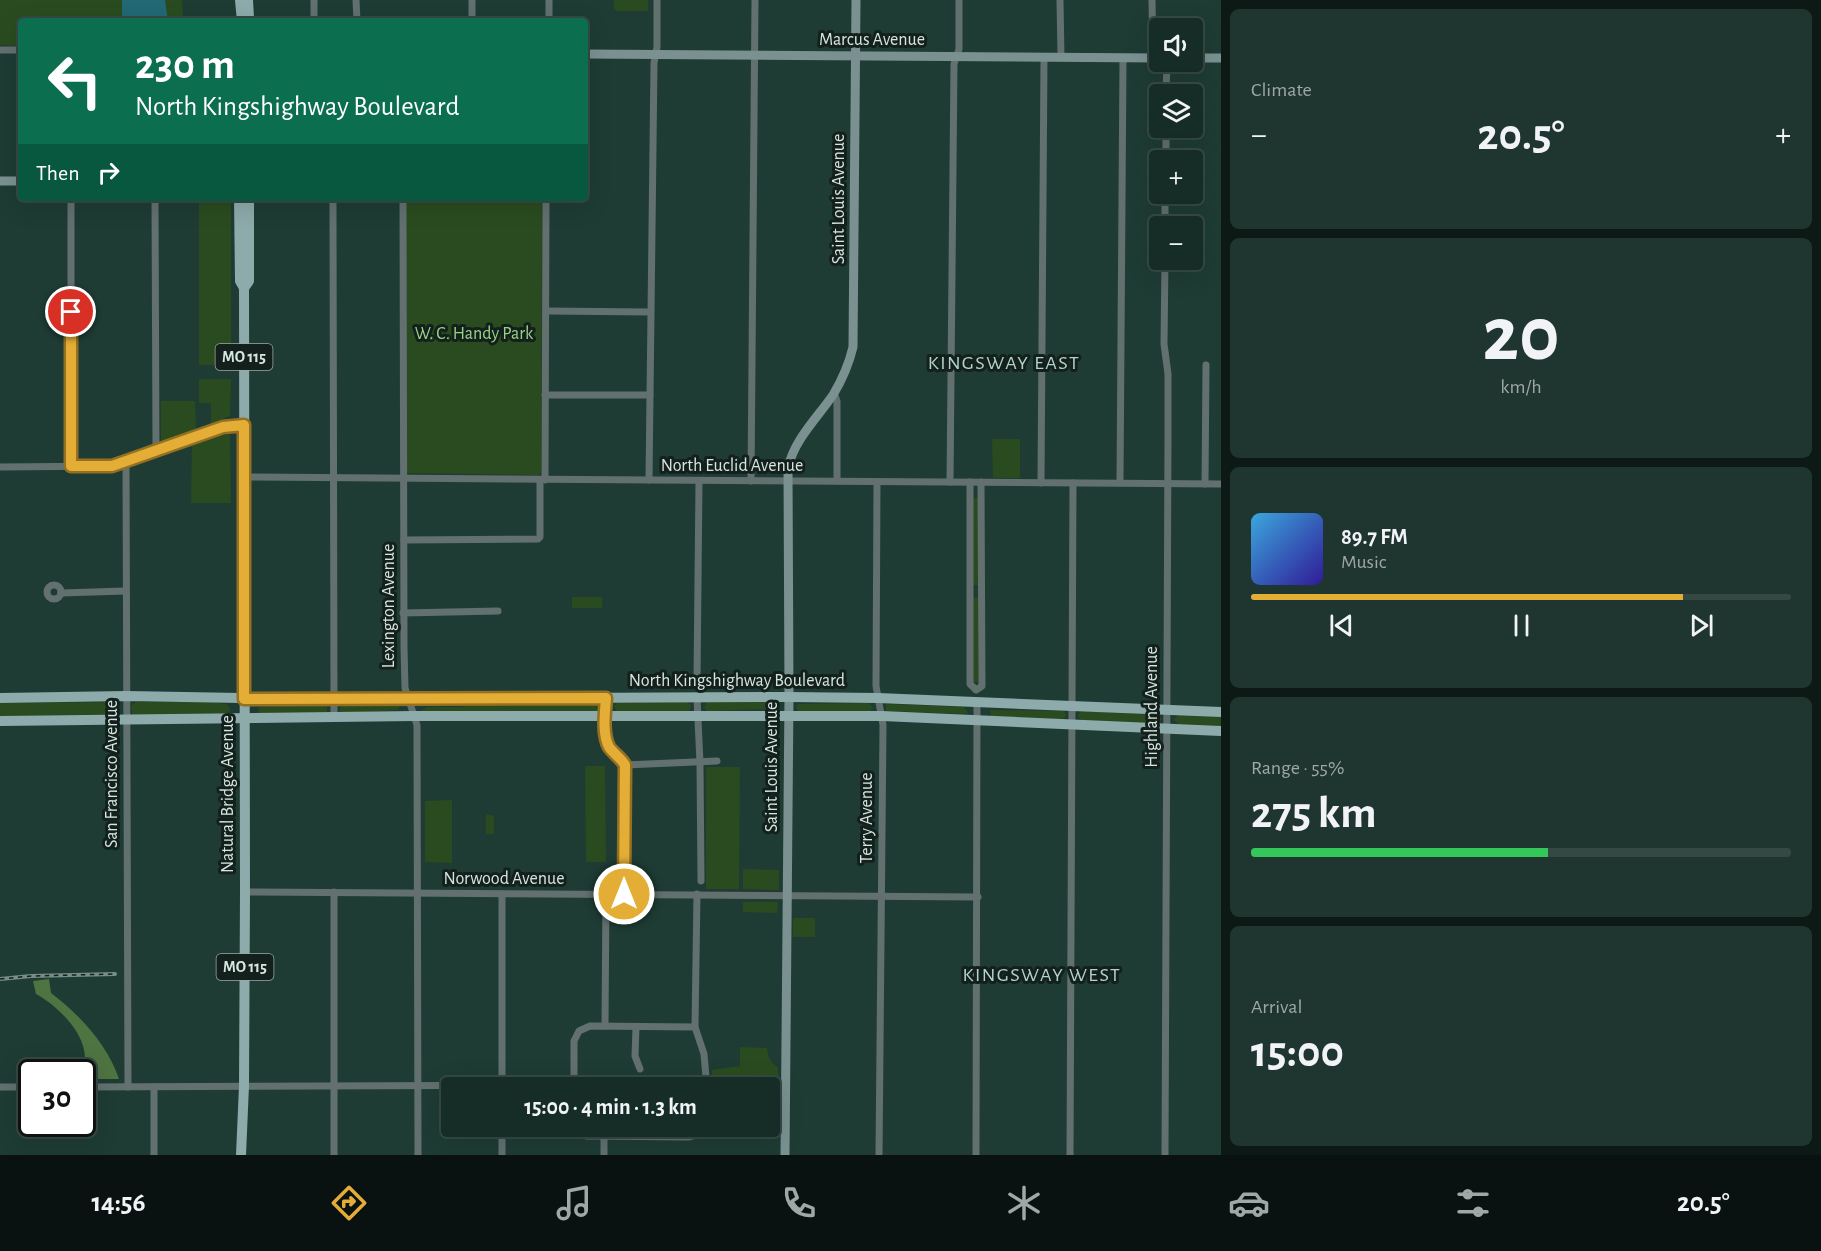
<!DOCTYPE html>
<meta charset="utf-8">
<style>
body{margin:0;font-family:"Alegreya Sans",sans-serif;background:#1f352f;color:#f1f3f6;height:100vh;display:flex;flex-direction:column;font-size:22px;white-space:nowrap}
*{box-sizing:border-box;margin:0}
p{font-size:20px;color:#9ea8a7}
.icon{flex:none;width:33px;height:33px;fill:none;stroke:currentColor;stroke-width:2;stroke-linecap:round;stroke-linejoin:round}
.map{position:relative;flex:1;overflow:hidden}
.sheet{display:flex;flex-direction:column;gap:9px;padding:9px;background:#0c1915;width:600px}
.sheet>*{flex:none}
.guide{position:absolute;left:18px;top:18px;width:570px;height:183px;border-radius:6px;box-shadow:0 6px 24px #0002,0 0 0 2px #354944;background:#0b6e4f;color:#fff;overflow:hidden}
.controls{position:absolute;left:1149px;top:18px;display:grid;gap:12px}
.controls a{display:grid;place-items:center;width:54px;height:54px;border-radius:6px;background:#162d27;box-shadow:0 6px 24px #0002,0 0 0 2px #354944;font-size:30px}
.speed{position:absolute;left:18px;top:1059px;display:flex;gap:12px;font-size:30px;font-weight:700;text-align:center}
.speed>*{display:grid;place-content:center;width:78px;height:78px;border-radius:50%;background:#162d27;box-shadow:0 6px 24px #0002,0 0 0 2px #354944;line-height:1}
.speed .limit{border:3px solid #111;border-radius:9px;background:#fff;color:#111}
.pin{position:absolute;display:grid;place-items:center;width:51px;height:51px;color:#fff;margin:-26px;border:3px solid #fff;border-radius:50%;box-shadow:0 2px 6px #0007}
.me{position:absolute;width:66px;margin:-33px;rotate:0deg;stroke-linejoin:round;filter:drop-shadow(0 0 4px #0008)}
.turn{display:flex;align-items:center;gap:21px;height:126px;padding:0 18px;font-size:27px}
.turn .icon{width:78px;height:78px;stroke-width:2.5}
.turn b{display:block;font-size:42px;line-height:51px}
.then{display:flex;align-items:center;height:57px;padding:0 18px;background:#0003;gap:12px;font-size:22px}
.big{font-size:45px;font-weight:700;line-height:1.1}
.sheet .widget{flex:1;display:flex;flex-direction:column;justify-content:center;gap:9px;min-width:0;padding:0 21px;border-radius:9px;background:#1f352f}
.sheet .dial{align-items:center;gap:0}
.dial b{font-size:78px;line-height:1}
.song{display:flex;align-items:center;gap:18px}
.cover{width:72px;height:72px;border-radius:9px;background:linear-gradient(135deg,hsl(200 70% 55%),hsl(250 70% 35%))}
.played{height:6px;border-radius:3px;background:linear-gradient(90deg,#e4ad35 80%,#354944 80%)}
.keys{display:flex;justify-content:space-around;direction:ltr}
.heat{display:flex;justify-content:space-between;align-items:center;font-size:33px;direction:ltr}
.charge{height:9px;border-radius:4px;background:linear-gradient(90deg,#34c759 55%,#354944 0)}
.trip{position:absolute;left:441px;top:1077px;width:339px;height:60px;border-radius:6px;background:#162d27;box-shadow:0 6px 24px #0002,0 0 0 2px #354944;font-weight:700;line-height:60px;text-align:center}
.tab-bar{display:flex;height:96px;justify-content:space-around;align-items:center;background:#091210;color:#9ea8a7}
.tab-bar .icon{width:42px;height:42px}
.tab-bar .active{color:#e4ad35}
.tab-bar b{font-size:27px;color:#f1f3f6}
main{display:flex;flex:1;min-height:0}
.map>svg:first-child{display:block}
.green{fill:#2a4b1f}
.forest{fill:#4e7441}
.water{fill:#226875}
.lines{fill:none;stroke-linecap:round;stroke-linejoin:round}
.street{stroke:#627070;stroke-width:7}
.secondary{stroke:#7b9191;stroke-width:9}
.primary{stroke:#8dabaa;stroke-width:10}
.rail-casing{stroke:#778e88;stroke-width:4}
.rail{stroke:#13201c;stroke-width:1.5;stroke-dasharray:4.5;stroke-linecap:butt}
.route-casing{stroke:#947022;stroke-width:15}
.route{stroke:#e4ad35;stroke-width:10}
.labels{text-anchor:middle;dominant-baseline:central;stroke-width:6;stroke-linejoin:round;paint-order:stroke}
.shield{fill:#13201c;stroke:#9baaa5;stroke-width:1.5}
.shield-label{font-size:16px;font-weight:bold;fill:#d5e5e0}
.street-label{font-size:18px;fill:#d5e5e0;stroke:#13201c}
.park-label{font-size:18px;fill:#99d387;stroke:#13201c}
.neighbourhood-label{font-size:20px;letter-spacing:1.5px;fill:#b2d3ca;stroke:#13201c}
</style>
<main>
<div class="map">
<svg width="1221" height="1155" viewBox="0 0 1221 1155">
<rect width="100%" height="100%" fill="#1e3c34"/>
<g class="green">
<polygon points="0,0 182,0 183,21 21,21 21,46 0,45"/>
<polygon points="614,0 648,0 648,11 617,11 614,9"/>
<rect x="199" y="198" width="32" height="167"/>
<polygon points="406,198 542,198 541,472 539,475 407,473"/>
<polygon points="199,379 231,379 230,416 211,424 211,403 199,403"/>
<polygon points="161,401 195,401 196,431 161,442"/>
<polygon points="230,434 231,503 191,503 192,445 217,436"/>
<polygon points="992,439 1020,439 1020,478 993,478"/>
<polygon points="973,498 978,498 978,585 972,585"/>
<rect x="572" y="597" width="30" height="11"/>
<polygon points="973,598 978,598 978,682 972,682"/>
<polygon points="113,702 118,705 119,710 116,715 0,716 0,703"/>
<polygon points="136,702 211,702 227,704 231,710 228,713 135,715 132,713 131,706"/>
<polygon points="687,702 691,705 690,710 688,711 617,712 614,706 617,703"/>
<polygon points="707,702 777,702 780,705 777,709 707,711 704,708"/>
<polygon points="595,703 600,705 600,710 597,712 423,712 422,710 427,707 461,707 477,704"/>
<polygon points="869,703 873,708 870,711 799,711 796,708 798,704"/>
<polygon points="323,704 327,706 327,713 260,714 258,713 259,707"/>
<polygon points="342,704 397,704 400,706 398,710 341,713 339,709"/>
<polygon points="886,704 964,707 968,713 966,714 886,711"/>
<polygon points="990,710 1064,711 1066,715 1064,719 991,717"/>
<polygon points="1082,711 1158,715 1162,719 1158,724 1083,721 1078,717 1079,713"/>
<polygon points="1178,715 1221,716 1221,726 1179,724 1174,720"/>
<polygon points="585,766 605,766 606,862 586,862"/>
<polygon points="706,767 740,767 739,889 706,889"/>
<polygon points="452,800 452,863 425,862 425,801"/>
<polygon points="486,814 494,816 494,834 486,834"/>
<polygon points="743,869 779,870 779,890 743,889"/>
<polygon points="743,902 778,902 777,913 743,912"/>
<rect x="793" y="918" width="22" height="19"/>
<path d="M740,1047L767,1048C768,1057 770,1063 778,1067V1091L770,1092V1088L712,1087V1070L740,1066Z"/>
</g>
<path class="forest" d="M49,979L51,993C79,1014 108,1045 119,1079H85C85,1070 86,1060 84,1050C80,1028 55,1004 36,994L33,981Z"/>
<polygon class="water" points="122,0 165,0 168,21 122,21"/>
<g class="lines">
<g class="street">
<polyline points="356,0 357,21"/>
<polyline points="1060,0 1061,57"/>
<polyline points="1152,0 1153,58"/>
<polyline points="314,21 314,0"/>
<polyline points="472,21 472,0"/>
<polyline points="549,21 549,0"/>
<polyline points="0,50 21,50"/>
<polyline points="1166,94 1167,62"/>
<polyline points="1166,160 1166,128"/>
<polyline points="155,198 156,451"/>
<polyline points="403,198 404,647 405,688 417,725 418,1155"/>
<polyline points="333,200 334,717"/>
<polyline points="1165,226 1165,194"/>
<polyline points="1165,260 1164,344 1168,374 1168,437 1165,1155"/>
<polyline points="546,311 650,312"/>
<polyline points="834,393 837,401 837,481"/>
<polyline points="545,395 650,395"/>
<polyline points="126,462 128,1087"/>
<polyline points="71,466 71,198"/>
<polyline points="0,467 112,466 223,427 244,425"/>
<polyline points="243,477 1221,484"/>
<polyline points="545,480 546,198"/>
<polyline points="649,480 654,63 657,47 657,0"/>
<polyline points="751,481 755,0"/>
<polyline points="877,482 876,686 883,725 879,1155"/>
<polyline points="950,482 954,64 959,49 959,0"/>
<polyline points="970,482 970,684 976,690 982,686 981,482"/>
<polyline points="1041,483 1044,57"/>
<polyline points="1120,483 1123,58"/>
<polyline points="1205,484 1206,365"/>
<polyline points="404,540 538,539 540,537 540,480"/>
<circle cx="54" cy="592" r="7"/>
<polyline points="61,593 125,591"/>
<polyline points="403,613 498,611"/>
<polyline points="697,681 699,481"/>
<path d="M606,698C605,712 602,734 609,746C614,754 621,758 625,765L624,894"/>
<polyline points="697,698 700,763 701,881"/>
<polyline points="625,765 717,761"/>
<polyline points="245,892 978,897"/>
<polyline points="334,892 334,1155"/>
<polyline points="697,894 695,1027 704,1054 707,1088"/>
<polyline points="605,1026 606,894"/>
<polyline points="636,1027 635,1056 640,1069"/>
<polyline points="0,1087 32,1087"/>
<polyline points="82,1087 541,1085"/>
<polyline points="502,1088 502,894"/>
<polyline points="574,1088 574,1041 579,1031 590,1026 695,1027"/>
<polyline points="770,1098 785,1098"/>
<polyline points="577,1126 586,1136 688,1137 696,1135 705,1126"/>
<polyline points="154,1155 154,1087"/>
<polyline points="502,1155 502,1126"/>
<polyline points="604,1155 604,1137"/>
<polyline points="976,1155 977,702"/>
<polyline points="1070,1155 1073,483"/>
</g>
<g class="secondary">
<polyline points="585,54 1160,58"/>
<polyline points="1192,58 1221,58"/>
<polyline points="0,181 21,181"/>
<path d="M785,1155L789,697L788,468C794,440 817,418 833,395C842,380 849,364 853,347L856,0"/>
</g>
<g class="primary">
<polyline points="240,0 242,21"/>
<polyline points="248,0 249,18"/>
<polyline points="239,198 240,281 244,288"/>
<polyline points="0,698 126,696 302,699 789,697 878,698 1221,712"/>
<polyline points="0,721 414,716 882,716 1221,731"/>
<polyline points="241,1155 244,1086 245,892 244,292 244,288 249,281 249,198"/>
</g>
<defs>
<polyline id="rail" points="0,979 31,976 115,974"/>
</defs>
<use href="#rail" class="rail-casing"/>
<use href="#rail" class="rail"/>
</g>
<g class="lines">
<defs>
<path id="route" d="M71,312V466H112L223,427L244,425V699L606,698C605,712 602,734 609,747C614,754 621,758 625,765L624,894"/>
</defs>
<use href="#route" class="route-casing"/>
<use href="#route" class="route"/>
</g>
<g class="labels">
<g class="shield">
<rect x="215.5" y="344" width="57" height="26" rx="4.5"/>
<rect x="216.5" y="954" width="57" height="26" rx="4.5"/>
</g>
<g class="shield-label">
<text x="244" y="357">MO 115</text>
<text x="245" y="967">MO 115</text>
</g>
<g class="street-label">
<text x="872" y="40">Marcus Avenue</text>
<text transform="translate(839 199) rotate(-90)">Saint Louis Avenue</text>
<text x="732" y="466">North Euclid Avenue</text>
<text transform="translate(389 606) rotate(-90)">Lexington Avenue</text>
<text x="737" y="681">North Kingshighway Boulevard</text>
<text transform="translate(1152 707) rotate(-90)">Highland Avenue</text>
<text transform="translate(772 767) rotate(-90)">Saint Louis Avenue</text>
<text transform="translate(112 774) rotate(-90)">San Francisco Avenue</text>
<text transform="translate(228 794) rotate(-90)">Natural Bridge Avenue</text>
<text transform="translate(867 818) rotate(-90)">Terry Avenue</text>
<text x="504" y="879">Norwood Avenue</text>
</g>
<g class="park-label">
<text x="474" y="334">W. C. Handy Park</text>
</g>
<g class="neighbourhood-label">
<text x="1004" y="363">KINGSWAY EAST</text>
<text x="1042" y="975">KINGSWAY WEST</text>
</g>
</g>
</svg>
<div class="controls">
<a><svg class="icon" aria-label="sound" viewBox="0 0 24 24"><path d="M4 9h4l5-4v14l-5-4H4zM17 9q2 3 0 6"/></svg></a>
<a><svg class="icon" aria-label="layers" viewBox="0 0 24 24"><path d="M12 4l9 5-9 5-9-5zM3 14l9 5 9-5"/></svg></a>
<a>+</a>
<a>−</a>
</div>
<div class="speed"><div class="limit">30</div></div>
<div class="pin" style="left:71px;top:312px;background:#d93025"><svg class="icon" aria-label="arrive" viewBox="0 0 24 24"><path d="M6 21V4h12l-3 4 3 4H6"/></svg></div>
<svg class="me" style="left:624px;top:894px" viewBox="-20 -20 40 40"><circle r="17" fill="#e4ad35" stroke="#fff" stroke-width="3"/><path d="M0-11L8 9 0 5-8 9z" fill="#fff"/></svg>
<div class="trip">15:00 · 4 min · 1.3 km</div>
<div class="guide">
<div class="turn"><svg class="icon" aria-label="left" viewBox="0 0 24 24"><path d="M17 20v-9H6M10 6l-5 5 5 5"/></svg><div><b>230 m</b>North Kingshighway Boulevard</div></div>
<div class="then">Then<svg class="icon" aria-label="right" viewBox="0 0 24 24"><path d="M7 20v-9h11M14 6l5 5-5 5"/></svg></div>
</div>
</div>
<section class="sheet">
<div class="widget"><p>Climate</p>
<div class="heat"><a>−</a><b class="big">20.5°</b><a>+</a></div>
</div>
<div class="widget dial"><b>20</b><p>km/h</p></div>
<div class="widget">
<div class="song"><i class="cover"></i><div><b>89.7 FM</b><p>Music</p></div></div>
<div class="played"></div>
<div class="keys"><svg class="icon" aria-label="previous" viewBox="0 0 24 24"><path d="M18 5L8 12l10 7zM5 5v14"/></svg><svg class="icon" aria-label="pause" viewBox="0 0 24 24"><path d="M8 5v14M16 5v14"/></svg><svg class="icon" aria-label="next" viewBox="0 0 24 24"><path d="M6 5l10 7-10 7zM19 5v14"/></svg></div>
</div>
<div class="widget"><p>Range · 55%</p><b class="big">275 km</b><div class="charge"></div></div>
<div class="widget"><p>Arrival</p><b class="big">15:00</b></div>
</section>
</main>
<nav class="tab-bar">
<b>14:56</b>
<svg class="icon active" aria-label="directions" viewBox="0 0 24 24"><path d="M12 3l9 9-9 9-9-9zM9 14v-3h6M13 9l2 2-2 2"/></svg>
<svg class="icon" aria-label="music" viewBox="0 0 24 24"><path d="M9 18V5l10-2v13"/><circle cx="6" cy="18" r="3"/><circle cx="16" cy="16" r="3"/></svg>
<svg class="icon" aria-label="phone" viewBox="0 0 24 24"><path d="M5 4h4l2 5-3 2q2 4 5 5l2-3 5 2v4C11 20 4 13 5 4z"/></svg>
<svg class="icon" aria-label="climate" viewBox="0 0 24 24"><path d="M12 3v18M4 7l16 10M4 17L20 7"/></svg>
<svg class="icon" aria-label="car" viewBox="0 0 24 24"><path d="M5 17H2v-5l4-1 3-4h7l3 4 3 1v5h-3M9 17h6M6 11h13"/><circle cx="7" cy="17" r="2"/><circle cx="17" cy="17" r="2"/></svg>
<svg class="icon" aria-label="filters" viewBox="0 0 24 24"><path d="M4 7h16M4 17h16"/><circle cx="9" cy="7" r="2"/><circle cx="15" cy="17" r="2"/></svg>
<b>20.5°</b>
</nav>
